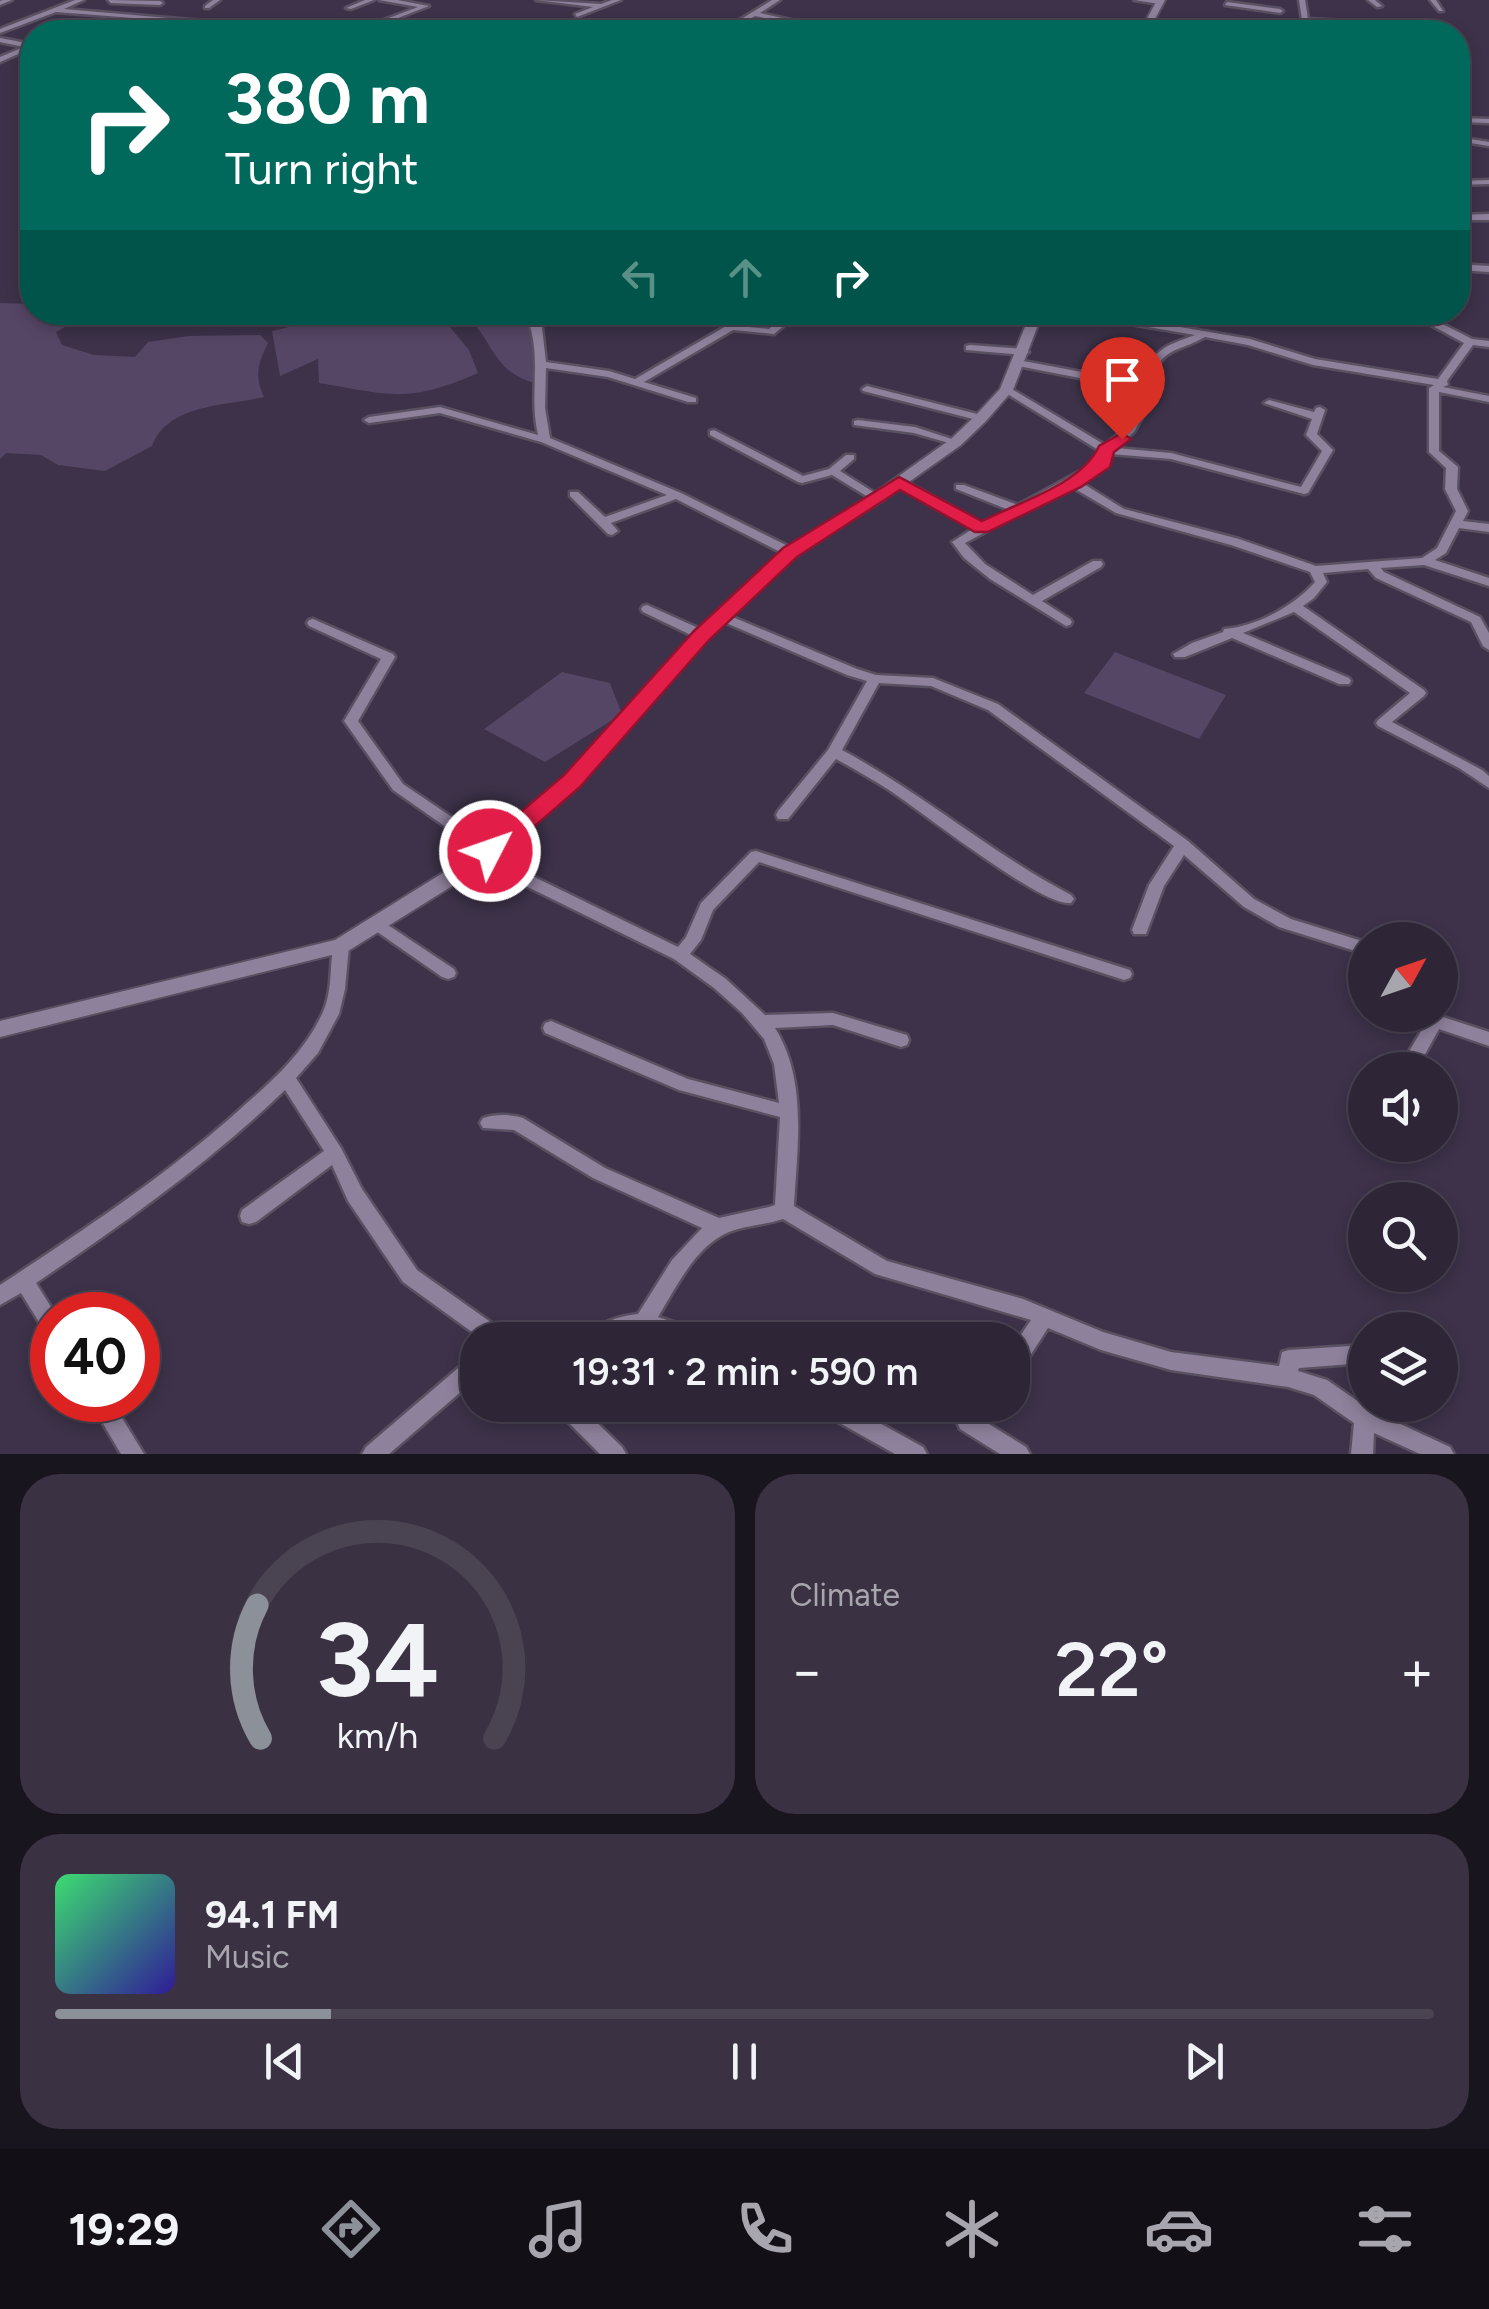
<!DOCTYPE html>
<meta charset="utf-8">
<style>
body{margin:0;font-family:Figtree,sans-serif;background:#3a3242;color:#f1f3f6;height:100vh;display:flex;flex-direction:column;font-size:38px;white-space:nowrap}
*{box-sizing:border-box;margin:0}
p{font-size:32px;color:#a7a5ad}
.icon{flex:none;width:55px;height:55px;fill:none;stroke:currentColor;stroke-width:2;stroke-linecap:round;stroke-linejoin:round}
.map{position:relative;height:1454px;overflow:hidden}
.panel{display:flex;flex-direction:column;gap:20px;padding:20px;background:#19151e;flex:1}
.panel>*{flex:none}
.top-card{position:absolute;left:20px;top:20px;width:1450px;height:305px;border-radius:40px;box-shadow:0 5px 15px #0003,0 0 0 2px #494352;background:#00695c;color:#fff;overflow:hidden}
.needle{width:65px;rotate:50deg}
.buttons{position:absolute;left:1348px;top:922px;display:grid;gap:20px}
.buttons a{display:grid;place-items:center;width:110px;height:110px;border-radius:50%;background:#2e2637;box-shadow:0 5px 15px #0003,0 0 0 2px #494352;font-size:50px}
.speed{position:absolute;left:30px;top:1292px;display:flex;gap:20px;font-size:50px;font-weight:700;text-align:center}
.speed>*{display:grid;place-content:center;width:130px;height:130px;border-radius:50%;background:#2e2637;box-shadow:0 5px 15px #0003,0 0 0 2px #494352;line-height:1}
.speed .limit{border:15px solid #d22;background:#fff;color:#111}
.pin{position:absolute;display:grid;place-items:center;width:85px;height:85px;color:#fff;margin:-102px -42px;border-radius:50% 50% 50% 0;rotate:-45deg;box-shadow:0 0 10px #0007}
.pin .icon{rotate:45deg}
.me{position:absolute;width:110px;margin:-55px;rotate:49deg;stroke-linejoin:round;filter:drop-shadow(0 0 8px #0008)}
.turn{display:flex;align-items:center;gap:35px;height:210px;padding:0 40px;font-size:45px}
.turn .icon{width:130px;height:130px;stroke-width:2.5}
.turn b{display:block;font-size:70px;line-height:85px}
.lanes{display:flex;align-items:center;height:95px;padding:0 40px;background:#0003;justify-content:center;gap:50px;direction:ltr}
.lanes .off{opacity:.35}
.big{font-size:75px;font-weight:600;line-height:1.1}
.panel .card{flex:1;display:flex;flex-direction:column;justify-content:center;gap:15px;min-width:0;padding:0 35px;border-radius:40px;background:#3a3242}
.panel .dial{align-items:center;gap:0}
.dial svg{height:260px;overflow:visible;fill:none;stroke:#494352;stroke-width:7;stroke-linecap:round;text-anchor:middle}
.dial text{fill:#f1f3f6;stroke:none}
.song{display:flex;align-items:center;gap:30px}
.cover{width:120px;height:120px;border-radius:15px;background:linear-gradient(135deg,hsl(140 70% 55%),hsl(250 70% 35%))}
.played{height:10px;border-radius:5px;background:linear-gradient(90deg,#8c9099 20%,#494352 20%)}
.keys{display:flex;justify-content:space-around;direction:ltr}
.heat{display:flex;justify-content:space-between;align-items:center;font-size:55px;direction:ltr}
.panel .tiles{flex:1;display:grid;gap:20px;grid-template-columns:1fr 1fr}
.card:last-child{grid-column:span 2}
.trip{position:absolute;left:460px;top:1322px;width:570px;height:100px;border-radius:40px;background:#2e2637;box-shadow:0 5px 15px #0003,0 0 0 2px #494352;font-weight:600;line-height:100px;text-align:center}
.tab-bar{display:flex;height:160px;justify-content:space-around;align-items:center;background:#120f16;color:#a7a5ad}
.tab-bar .icon{width:70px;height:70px}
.tab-bar .on{color:#8c9099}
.tab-bar b{font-size:45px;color:#f1f3f6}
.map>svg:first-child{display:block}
.green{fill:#554665}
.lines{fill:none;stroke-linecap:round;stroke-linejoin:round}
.minor-casing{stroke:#595062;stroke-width:5}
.tertiary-casing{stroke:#595062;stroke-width:4}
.minor{fill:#8e819b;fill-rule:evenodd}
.tertiary{fill:#8e819b;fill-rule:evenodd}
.route{fill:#e11d48;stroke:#92132f;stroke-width:2.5}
</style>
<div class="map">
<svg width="1489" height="1454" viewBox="0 0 1489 1454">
<rect width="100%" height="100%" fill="#3d3249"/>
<g class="green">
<path d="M0,303L32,304V312L79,319L56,332L62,345L94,355L135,357L148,342L189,336L260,335L268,343C258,364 254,375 264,397C224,406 168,404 152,446L105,471L58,465L41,455L6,453L0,459Z"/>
<path d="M313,312L438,313L469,350L478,373C407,404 392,395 319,383L318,359L280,376L272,331L294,326Z"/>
<path d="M464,313H530L547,386C491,376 498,345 464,313Z"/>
<polygon points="1115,652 1226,695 1199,739 1084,693"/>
<polygon points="562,672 610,683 622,714 545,762 484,729"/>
</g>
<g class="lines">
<defs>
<g id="minor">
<polygon points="3,0 12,0 0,5 0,1"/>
<polygon points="75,0 84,0 64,9 214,22 211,24 56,12 0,33 0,29"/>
<polygon points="108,0 160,1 163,3 160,5 111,3"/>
<polygon points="213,0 220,0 209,8 205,8 205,6"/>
<polygon points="365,0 374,0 351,9 346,8"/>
<polygon points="379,0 397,0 429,6 385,23 378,32 372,32 381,21 418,7"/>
<polygon points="536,0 601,4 612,0 621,0 577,17 575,14 593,7"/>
<polygon points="772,0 780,0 760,13 845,32 835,32 755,16 727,32 720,32"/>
<polygon points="1134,0 1159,0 1163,2 1160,4"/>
<polygon points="1299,0 1305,0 1308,19 1414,25 1417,27 1414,29 1314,23 1325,32 1318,32 1302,20"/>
<polygon points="1368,0 1375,0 1382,6 1377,7"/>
<polygon points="1430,0 1436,0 1443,11 1439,11"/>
<polygon points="1227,2 1280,9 1283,11 1280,13 1225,5"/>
<polygon points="70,30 103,30 106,32 67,32"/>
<polygon points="0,38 32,44 32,48 0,62 0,57 24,47 0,42"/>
<polygon points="1458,118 1489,119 1489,123 1458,122"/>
<polygon points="1458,137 1489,142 1489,146 1458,141"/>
<polygon points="1489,180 1489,184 1458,185 1458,181"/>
<polygon points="1489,214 1489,220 1458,220 1458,215"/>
<polygon points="1458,264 1489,266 1489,272 1458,270"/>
<path d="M525,312H535L542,328L546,362L609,371L635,379L728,325L769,329L784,316L777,312L794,313V317L774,334L733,330L644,382L696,398V402H688L608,377L546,368L545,408L550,438L681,493L794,549L796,552L794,555H786L676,499L611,523L618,531L612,535L608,534L570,496V492H578L605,517L667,495L541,442L440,413L369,423L364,420L369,417L440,407L538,435C528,392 544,356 525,312Z"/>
<path d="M1116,312H1126L1127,318L1250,339L1315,359L1438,379L1464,343L1407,312H1419L1472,339L1489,341V347L1473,345L1447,381L1448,385L1443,387L1489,396V402L1439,392V451L1458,467L1457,489L1468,511L1463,521L1489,524V532L1459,528L1446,553L1435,560L1489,578V586L1424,565L1381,568L1384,572L1480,617L1489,633V650L1483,646L1471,622L1376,578L1368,569L1323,573L1327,582L1314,598L1303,606L1424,690L1426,693L1424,696L1392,722L1482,770L1489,776V788L1459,768L1378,726L1376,723L1378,720L1410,693L1294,612L1243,633L1349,678L1351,681L1349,684H1339L1232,638L1185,657H1175L1173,654L1192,643L1223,632L1224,629C1256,627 1294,606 1315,582L1310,572L1231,545L1116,513L1070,486L965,543L985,564L1033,595L1093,561H1101L1103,564L1101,567L1042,601L1070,619L1072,622L1070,625L1066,626L990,579L964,558L952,542L974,528L895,484V480H903L983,524L1009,510L956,489V485H964L1018,505L1099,461L1100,451L1001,390L1002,388H1010L1105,445L1126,428L1147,391L1018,366L1013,363L1018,360L1140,383C1151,351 1164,346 1195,335L1119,322ZM1205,337L1248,345L1313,365L1434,385L1429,388V452L1446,468L1445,489L1456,511L1437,548L1422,558L1316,566L1239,539L1124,509L1079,481L1108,465L1111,454L1171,459L1304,494L1308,493L1333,450L1317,434L1325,410L1320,407L1316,408L1314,412L1269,400L1264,403L1312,419L1306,435L1322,451L1301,487L1171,453L1116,448L1134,432L1158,389L1149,385C1164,345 1172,355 1205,337Z"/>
<polygon points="970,345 1024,349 1029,352 1024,355 966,350 966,346"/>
<polygon points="867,386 985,416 986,418 981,421 863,391 862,389"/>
<polygon points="858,420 915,427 961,442 956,445 914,433 854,425 854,421"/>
<polygon points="714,430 803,476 829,469 846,455 854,455 854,459 840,471 883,498 877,501 873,500 832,475 802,483 798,482 710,435 710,431"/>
<polygon points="647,605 707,632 708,635 707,638 697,638 643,612 641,609 643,606"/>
<path d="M723,613L857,669L876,675L933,678L998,704L1188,841L1254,899L1291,919L1365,942V954L1279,927L1244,907L1184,855L1164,886L1146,934H1134L1132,930L1149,885L1174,846L988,710L931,686L879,683L842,750C922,793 991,853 1071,895L1074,899L1071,903C1042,907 921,811 889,790C872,779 854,769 836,759L788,819H778L776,815L778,811L828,750L867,681L847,675L719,620L717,617Z"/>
<path d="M313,619L393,654L395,657L358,721L403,784L496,847L498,851L496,855L491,856L678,947L686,937L701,903L751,852L756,851L1130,970L1132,974L1130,978L1124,980L759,862L713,910L701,940L690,954L726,979L765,1015L833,1013L907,1035L909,1040L907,1045L901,1047L833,1025L775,1028C808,1081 797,1147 794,1206L887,1261L1023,1299L1103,1332L1171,1352L1279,1366L1282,1352L1289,1350L1365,1345V1363L1299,1368L1298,1371L1327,1380L1372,1411L1450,1447L1454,1454H1420L1374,1433L1373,1454H1351L1354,1423L1314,1395L1288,1387L1171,1370L1101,1350L1048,1328L1019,1373L1012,1375V1348L1031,1320L875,1274L783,1219C765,1225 746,1225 729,1232C695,1246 676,1288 658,1317L707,1333L710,1340H672L647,1333L635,1332L624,1334L612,1340H585C595,1323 619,1316 638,1314L672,1260L702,1228L593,1178L514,1130L483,1128L480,1123L483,1118C494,1114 512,1114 523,1118L605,1168L719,1218L769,1207L775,1205L780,1117L679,1090L545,1033L543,1028L545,1023L551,1021L688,1079L779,1103L774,1064L764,1039L742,1013L714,988L674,959L477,862L474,858L477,854L483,853L393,790L344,721L381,659L309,626L307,623L309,620Z"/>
<polygon points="379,919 454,969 456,973 454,977 448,979 442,977 373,929 371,925 373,921"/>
<path d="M341,940L347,942L349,946L345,989L339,1014L318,1053L296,1078L341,1148L362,1189L417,1270L506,1333L509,1340H483L403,1282L348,1201L332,1165L256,1222L249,1224L242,1222L240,1216L242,1210L324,1151L285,1090C209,1163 123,1224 36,1283L56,1315H52V1335L45,1332L21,1293L0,1305V1285C85,1229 172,1172 248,1102C277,1077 306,1049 322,1014C332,994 330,968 333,946L335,942Z"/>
<polygon points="1440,1012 1443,1017 1489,1032 1489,1046 1439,1029 1419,1065 1413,1067 1407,1065 1404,1060 1427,1021 1426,1015 1440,1015"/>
<polygon points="478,1355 478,1377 389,1454 362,1454 366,1447 471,1357"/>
<polygon points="89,1400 111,1400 144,1454 121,1454"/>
<polygon points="555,1405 579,1405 622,1447 626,1454 600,1454 558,1412"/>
<polygon points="817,1405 847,1405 923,1447 927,1454 895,1454 820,1412"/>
<polygon points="971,1405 997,1405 994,1412 984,1421 1026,1447 1030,1454 1000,1454 960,1429 957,1422 960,1415"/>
</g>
<g id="tertiary">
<polygon points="1157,0 1165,0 1148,32 1140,32"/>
<polygon points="1031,312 1043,312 1013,390 986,421 961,445 882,501 795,555 708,638 578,785 489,863 348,951 0,1037 0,1021 335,940 475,853 566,777 696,632 785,549 872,495 951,439 976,415 1000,389"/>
</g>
</defs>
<use href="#minor" class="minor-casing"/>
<use href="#tertiary" class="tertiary-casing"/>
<use href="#minor" class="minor"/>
<use href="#tertiary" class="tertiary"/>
</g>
<path class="route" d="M1122,433L1131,439L1114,452L1110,467L1081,487L988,532H975L900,490L797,557L709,640L580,787L499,857H482L478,851L482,845L564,775L694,631L783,548L899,477L982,521C1019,502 1082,484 1099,446Z"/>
</svg>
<div class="buttons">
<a><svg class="needle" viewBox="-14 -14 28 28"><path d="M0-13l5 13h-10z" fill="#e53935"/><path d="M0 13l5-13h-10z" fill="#a7a5ad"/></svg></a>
<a><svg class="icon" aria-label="sound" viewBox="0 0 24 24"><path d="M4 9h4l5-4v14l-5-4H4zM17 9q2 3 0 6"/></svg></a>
<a><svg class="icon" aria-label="search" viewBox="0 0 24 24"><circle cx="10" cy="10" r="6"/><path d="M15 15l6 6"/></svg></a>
<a><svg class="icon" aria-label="layers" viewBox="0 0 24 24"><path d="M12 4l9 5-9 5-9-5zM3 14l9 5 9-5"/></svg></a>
</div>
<div class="speed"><div class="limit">40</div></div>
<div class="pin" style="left:1122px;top:439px;background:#d93025"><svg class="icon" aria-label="arrive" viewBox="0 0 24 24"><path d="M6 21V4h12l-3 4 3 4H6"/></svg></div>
<svg class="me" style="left:490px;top:851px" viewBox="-20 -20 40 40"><circle r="17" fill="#e11d48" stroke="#fff" stroke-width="3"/><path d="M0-11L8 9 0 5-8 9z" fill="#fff"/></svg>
<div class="trip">19:31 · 2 min · 590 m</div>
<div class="top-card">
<div class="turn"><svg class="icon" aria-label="right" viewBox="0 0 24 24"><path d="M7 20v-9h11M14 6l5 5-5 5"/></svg><div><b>380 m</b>Turn right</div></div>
<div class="lanes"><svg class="icon off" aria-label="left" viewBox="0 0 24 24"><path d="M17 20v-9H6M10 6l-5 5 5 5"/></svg><svg class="icon off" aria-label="ahead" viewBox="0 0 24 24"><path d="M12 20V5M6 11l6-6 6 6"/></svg><svg class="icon" aria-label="right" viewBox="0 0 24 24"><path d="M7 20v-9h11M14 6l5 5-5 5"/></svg></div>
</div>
</div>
<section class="panel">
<div class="tiles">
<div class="card dial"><svg viewBox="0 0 100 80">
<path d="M14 69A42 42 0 1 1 86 69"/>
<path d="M14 69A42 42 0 0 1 13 28" stroke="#8c9099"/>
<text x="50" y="56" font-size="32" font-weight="700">34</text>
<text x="50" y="72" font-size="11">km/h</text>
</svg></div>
<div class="card"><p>Climate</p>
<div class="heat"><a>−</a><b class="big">22°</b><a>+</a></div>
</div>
<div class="card">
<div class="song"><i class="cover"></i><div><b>94.1 FM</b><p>Music</p></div></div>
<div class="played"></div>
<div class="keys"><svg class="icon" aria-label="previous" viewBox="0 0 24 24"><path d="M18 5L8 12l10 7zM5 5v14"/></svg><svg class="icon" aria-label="pause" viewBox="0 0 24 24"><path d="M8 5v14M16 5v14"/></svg><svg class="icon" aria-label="next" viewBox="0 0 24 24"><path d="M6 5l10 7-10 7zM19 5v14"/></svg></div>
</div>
</div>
</section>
<nav class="tab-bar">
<b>19:29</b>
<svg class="icon on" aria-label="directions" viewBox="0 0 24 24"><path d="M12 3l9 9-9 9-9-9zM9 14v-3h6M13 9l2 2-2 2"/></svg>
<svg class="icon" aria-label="music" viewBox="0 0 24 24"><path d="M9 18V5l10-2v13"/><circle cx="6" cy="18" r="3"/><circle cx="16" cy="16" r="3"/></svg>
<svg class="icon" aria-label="phone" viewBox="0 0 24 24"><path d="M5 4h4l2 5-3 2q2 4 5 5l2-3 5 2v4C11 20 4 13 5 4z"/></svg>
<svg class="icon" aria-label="climate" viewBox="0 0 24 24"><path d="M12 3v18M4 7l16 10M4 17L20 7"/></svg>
<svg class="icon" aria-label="car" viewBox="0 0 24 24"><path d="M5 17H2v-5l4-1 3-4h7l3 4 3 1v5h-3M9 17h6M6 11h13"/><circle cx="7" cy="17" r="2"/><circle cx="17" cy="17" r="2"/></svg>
<svg class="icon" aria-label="filters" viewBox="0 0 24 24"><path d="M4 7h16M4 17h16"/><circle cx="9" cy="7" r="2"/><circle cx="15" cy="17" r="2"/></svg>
</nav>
